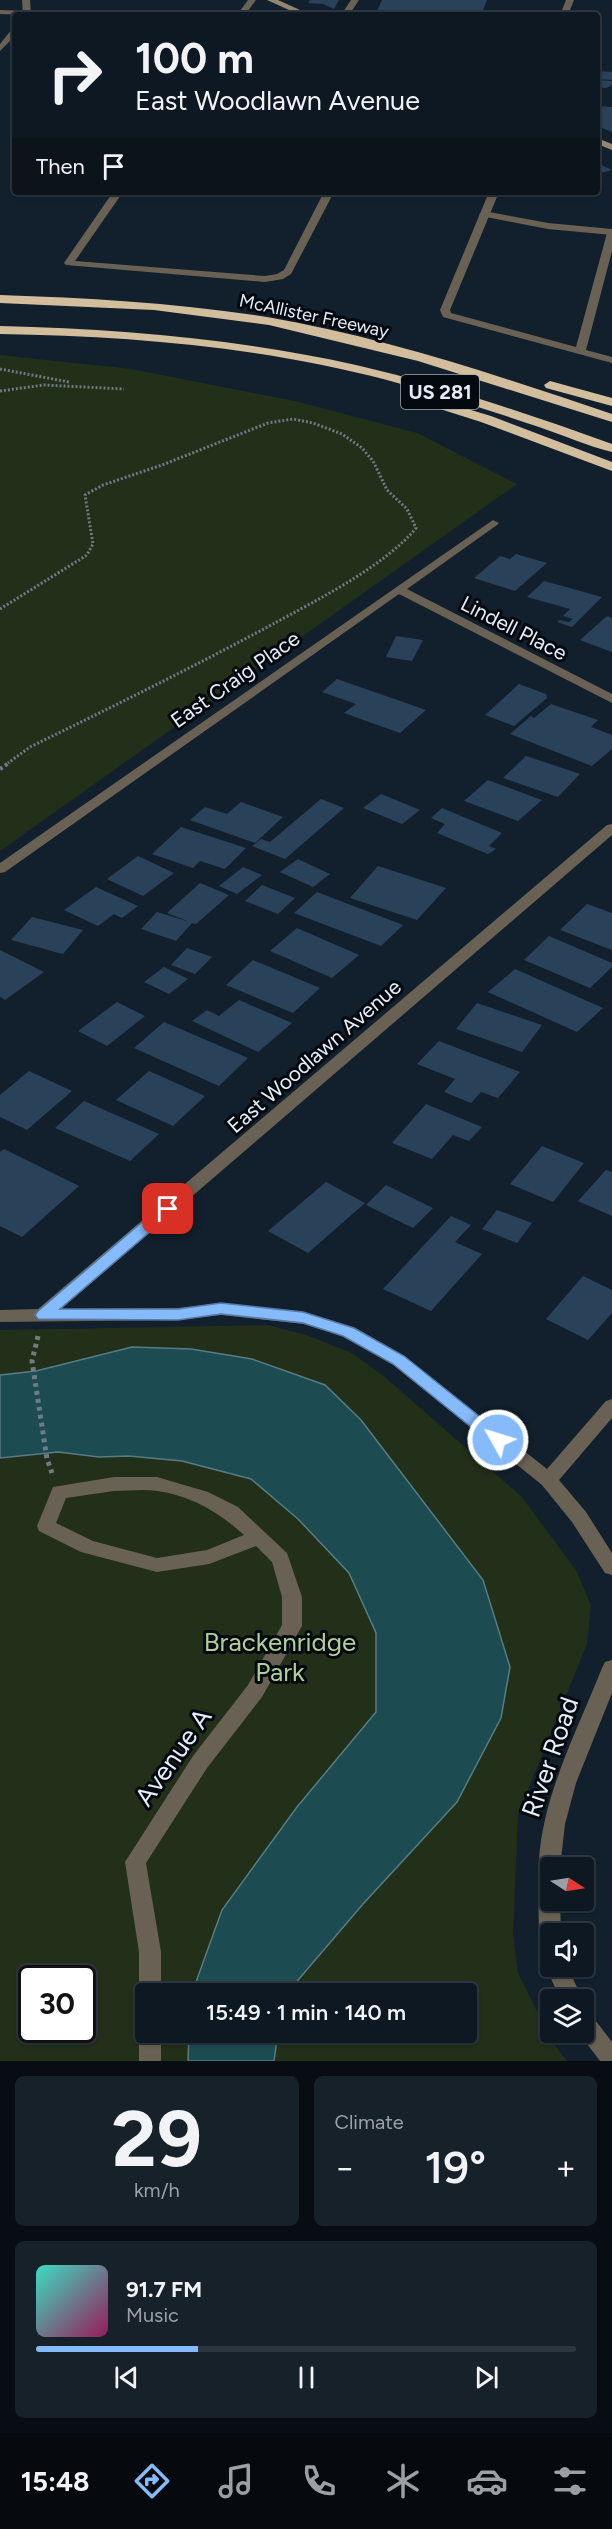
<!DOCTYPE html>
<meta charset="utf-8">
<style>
body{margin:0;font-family:Figtree,sans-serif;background:#17212a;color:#f1f3f6;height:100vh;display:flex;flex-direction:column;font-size:22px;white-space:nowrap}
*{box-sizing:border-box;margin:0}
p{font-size:20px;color:#9ba0a5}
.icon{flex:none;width:33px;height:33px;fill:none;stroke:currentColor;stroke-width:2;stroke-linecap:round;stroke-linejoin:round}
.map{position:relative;height:2061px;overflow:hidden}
.side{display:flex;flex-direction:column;gap:15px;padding:15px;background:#080d13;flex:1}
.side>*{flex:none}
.banner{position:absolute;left:12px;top:12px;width:588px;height:183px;border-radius:6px;box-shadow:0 2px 4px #0004,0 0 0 2px #2e3740;background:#0e1822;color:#f1f3f6;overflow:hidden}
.needle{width:39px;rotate:102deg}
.controls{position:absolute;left:540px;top:1857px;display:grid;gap:12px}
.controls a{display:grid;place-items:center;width:54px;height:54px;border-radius:6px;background:#0e1822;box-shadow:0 2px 4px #0004,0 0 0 2px #2e3740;font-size:30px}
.speed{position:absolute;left:18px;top:1965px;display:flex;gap:12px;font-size:30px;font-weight:700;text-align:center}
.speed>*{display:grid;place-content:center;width:78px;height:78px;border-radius:50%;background:#0e1822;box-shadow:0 2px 4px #0004,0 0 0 2px #2e3740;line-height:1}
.speed .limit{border:3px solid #111;border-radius:9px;background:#fff;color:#111}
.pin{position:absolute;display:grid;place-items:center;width:51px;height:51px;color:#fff;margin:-26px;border-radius:12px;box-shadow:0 3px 9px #0006}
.me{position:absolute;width:66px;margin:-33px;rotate:309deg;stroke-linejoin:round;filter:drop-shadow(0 0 4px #0008)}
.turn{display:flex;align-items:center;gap:21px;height:126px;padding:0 24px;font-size:27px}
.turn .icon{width:78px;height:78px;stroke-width:2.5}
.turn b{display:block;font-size:42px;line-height:51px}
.then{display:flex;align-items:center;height:57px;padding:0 24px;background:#0003;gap:12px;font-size:22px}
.big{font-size:45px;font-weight:600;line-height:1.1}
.side .tile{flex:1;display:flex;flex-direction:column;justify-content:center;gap:9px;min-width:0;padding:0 21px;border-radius:9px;background:#17212a}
.side .dial{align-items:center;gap:0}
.dial b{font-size:78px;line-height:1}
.song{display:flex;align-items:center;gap:18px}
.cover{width:72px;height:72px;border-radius:9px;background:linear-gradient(135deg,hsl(170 70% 55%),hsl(330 70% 35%))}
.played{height:6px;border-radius:3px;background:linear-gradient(90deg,#85bbfb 30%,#2e3740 30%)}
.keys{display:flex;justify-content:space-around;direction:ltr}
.heat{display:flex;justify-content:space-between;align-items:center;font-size:33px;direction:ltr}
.side .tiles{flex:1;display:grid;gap:15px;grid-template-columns:1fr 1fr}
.tile:last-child{grid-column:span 2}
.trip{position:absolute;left:135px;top:1983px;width:342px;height:60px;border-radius:6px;background:#0e1822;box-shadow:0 2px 4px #0004,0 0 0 2px #2e3740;font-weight:600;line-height:60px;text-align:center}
.dock{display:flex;height:96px;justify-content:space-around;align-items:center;background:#060a0e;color:#9ba0a5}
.dock .icon{width:42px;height:42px}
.dock .current{color:#85bbfb}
.dock b{font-size:27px;color:#f1f3f6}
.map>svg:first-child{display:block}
.green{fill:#222f19;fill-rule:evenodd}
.water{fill:#1c4b51;stroke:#587c83;stroke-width:1.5}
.building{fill:#294259}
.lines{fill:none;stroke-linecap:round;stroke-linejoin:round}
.path-far2{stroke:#6e7a86;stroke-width:3;stroke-dasharray:2 2;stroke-linecap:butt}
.path-far1{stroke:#6e7a86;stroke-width:4;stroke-dasharray:3 3;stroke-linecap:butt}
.path{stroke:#6e7a86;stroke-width:5;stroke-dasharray:4 4;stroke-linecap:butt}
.service{fill:#696153;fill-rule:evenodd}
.minor{fill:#696153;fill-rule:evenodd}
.secondary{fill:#938671;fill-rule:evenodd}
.motorway{fill:#d2be9c;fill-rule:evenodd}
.route{fill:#85bbfb;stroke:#567aa3;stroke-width:1.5}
.labels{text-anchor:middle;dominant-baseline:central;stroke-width:6;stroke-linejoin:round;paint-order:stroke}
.far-street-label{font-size:18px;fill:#e5eef8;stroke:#04090f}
.shield{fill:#04090f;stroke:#a2a9b2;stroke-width:1.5}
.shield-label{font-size:20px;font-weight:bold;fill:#e5eef8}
.street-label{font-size:21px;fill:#e5eef8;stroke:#04090f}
.near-park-label{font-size:26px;fill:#afd09a;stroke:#04090f}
.near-street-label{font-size:26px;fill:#e5eef8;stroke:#04090f}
</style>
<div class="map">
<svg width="612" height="2061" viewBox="0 0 612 2061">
<rect width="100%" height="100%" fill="#12202d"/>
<g class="green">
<polygon points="0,355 131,369 295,401 417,433 517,484 0,851"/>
<path d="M268,1325L306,1335L352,1353L386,1378L521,1496L576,1570L591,1605L587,1644L518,1814L513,1934L518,1973L553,2043L567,2061H0V1330ZM32,1978H82V2030H32ZM146,1994H466V2032H146Z"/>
</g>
<g class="water">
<polygon points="132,1347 191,1349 252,1359 325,1385 361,1420 483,1580 510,1667 501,1718 457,1802 363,1904 287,1993 192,1993 222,1910 297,1807 376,1712 376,1633 349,1573 298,1519 251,1479 182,1461 129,1456 99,1457 58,1452 0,1458 0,1375 36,1371"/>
<polygon points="189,2033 278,2033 274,2061 188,2061"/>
</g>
<g class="building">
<polygon points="310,0 339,0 334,9 323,4 308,3"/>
<polygon points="382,0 487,0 481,15 375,15"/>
<polygon points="599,71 612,72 612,80 597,79"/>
<polygon points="597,80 612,81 612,85 606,88 597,87"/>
<polygon points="597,106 612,107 612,132 597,126"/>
<polygon points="597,163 612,170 597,174"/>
<polygon points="516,554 547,563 515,591 474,578 500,556 510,559"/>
<polygon points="544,581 602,597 572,627 557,622 560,620 569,622 573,619 563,616 570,609 527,597"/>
<polygon points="607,616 612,618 612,652 580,640"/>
<polygon points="396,636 423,640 412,661 386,657"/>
<polygon points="337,679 426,710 400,733 344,713 356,704 322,692"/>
<polygon points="519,684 546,694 547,698 514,726 485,715"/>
<polygon points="551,704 598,720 591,727 612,735 612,749 592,766 510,734 531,716 534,718"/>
<polygon points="526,756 580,774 558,797 503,778"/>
<polygon points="488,780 542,800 518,821 464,801"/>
<polygon points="381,794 420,810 402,824 363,808"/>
<polygon points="321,799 344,808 285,859 252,846 261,839 270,842"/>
<polygon points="241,802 283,817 255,843 190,820 205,807 227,814"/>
<polygon points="442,808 502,833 489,846 496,849 488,854 437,833 445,824 431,818"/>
<polygon points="181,827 246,848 225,869 200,861 193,868 152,854"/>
<polygon points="138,856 174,873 143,896 107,879"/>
<polygon points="298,859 330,874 313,887 280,872"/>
<polygon points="378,866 446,888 417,920 350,898"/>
<polygon points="243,867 262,875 237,894 219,886"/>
<polygon points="200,883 229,895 196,924 192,923 176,941 141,929 157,912 190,922 167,913"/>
<polygon points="262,885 295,898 278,914 245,901"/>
<polygon points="96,887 138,906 122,918 114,914 98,926 64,910"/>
<polygon points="317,892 403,925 381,946 294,913"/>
<polygon points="587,904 612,913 612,950 560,930"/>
<polygon points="32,917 83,930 63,954 11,940"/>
<polygon points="297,928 359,955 332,978 270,951"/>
<polygon points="549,936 612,963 612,967 590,988 524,960"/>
<polygon points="187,948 212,957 195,974 171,965"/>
<polygon points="0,950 44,972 5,1000 0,997"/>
<polygon points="253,960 320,988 293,1013 226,985"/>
<polygon points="164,967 188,979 169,994 144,982"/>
<polygon points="515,969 603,1008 577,1032 488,992"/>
<polygon points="239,1000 292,1023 258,1052 192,1021 207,1010 219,1016"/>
<polygon points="117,1002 145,1016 107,1046 78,1031"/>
<polygon points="477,1003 542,1025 522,1052 456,1029"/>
<polygon points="164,1022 248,1058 219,1086 134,1048"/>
<polygon points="439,1041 520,1072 498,1098 481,1092 471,1103 444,1092 455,1079 417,1064"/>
<polygon points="29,1071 72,1091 27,1130 0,1117 0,1095"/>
<polygon points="149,1071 205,1096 173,1126 116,1100"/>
<polygon points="84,1101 159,1134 130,1161 55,1128"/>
<polygon points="426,1104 482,1127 469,1141 453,1135 432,1159 392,1143"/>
<polygon points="542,1146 584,1163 553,1202 510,1184"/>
<polygon points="4,1149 79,1186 22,1237 0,1226 0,1152"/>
<polygon points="606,1170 612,1172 612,1216 578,1201"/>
<polygon points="326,1182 365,1203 308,1253 268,1231"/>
<polygon points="386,1185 433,1208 413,1228 366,1205"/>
<polygon points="497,1210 532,1223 517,1243 482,1229"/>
<polygon points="451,1216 471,1225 455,1242 482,1254 431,1311 383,1289"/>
<polygon points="583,1276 612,1290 612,1313 588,1340 546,1319"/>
</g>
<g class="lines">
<g class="path-far2">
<polyline points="0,369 69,382"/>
<polyline points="0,391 44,385 124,389"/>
<path d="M0,609L87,555L93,544L85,495L103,485L162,465L268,423L293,419L313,423L342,434L362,448L373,461L387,490L407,509L416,528C385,566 317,600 273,624C193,667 112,707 30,747L8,763"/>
</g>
<polyline class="path-far1" points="0,769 10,762"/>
<polyline class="path" points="38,1336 32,1361 47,1459 52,1473"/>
<g class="service">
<polygon points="0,10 28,11 32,13 29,15 0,14"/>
<polygon points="484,211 548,223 612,229 612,235 548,229 481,216 479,214"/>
</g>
<g class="minor">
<polygon points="22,0 30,0 31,15 23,15"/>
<polygon points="248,0 256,0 245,15 237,15"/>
<polygon points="351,0 359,0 349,15 341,15"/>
<polygon points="566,0 574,0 568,15 560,15"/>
<polygon points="12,29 15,29 15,36 0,51 0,44"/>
<polygon points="113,192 123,192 75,261 265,276 277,274 284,270 324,192 334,192 291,274 283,279 265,282 66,265 64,263"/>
<polygon points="489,192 499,192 450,310 451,313 576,347 607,233 612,230 612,251 586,350 612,357 612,363 443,317 440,310"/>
<polygon points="493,520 499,523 497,525 407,589 612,694 612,703 399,594 5,872 0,873 0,863"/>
<polygon points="612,824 612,835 61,1309 178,1308 221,1303 304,1312 355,1328 404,1356 547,1469 606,1401 612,1399 612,1418 559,1480 586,1512 612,1553 612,1575 605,1573 572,1522 542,1485 392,1364 343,1336 304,1324 221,1315 178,1320 0,1322 0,1310 38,1309 607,825"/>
<path d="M114,1477H157L208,1492L238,1507L287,1553L302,1597V1626L262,1697L207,1768L146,1863L161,1952V1994H146V2002L139,1994V1952L125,1862L193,1756L248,1685L282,1625V1597L272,1562L256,1546L209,1564L157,1572L81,1552L39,1531L37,1526L53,1487ZM114,1491C128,1491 143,1489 157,1491C190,1495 220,1513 244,1535L207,1550L157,1558L93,1541L56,1523L66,1498Z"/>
<path d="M612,1660V1693L576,1783L565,1824L560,1868H550V1900H560L561,1934H550V1949L542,1946L539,1939C539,1913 537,1886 539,1860C543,1794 578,1729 602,1668L605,1662Z"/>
<polygon points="550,1958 550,1966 567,1966 583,2000 561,2000 545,1966"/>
<polygon points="584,2013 592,2016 612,2042 612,2061 600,2061 578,2032 584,2032"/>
<polygon points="146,2023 146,2032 161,2032 161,2061 139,2061 139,2032 142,2025"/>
</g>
<g class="secondary">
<polygon points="267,0 278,0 311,15 300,15"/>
<polygon points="597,138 612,144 612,150 597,144"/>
</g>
<g class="motorway">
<path d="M0,295C89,298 178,303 267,317C384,337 499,376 612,414V422L418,361L269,325L154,310L0,303Z"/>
<path d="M0,326C120,329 239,339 356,365C443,385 528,414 612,444V452C587,446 563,435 539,427C489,410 438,394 387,380C261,347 130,336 0,334Z"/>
<polygon points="550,381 612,398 612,406 546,388 544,385"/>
<polygon points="441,401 491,416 612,462 612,471 481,422 437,408 435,405"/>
</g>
</g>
<polygon class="route" points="168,1204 175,1209 173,1212 60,1309 178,1309 221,1303 303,1312 354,1328 404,1356 504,1436 506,1440 504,1444 492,1444 393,1364 343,1336 303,1323 221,1314 178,1320 38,1319 35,1315 38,1311 162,1205"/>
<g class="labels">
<g class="far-street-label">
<text transform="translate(314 316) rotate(12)">McAllister Freeway</text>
</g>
<rect class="shield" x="401" y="375" width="78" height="34" rx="4.5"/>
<g class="shield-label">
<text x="440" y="392">US 281</text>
</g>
<g class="street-label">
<text transform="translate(514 628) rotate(27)">Lindell Place</text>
<text transform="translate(235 679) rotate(-35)">East Craig Place</text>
<text transform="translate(314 1056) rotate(-41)">East Woodlawn Avenue</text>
</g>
<g class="near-park-label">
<text x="280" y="1642">Brackenridge<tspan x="280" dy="30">Park</tspan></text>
</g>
<g class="near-street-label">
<text transform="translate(173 1757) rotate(-55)">Avenue A</text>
<text transform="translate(550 1757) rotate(-71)">River Road</text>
</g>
</g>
</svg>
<div class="controls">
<a><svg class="needle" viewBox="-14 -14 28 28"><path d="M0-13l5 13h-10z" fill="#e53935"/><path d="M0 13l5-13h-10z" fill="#9ba0a5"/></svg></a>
<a><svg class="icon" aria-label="sound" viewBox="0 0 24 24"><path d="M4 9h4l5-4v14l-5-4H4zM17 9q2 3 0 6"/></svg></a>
<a><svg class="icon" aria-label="layers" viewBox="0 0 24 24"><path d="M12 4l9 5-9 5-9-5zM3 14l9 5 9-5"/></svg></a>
</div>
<div class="speed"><div class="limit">30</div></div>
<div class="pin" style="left:168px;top:1209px;background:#d93025"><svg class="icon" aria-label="arrive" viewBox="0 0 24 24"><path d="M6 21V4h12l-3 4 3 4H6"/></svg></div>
<svg class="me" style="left:498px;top:1440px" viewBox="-20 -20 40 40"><circle r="17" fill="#85bbfb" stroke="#fff" stroke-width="3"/><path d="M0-11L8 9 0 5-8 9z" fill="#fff"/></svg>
<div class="trip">15:49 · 1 min · 140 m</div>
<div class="banner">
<div class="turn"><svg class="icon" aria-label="right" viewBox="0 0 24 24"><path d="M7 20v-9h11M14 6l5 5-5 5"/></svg><div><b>100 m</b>East Woodlawn Avenue</div></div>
<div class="then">Then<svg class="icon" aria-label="arrive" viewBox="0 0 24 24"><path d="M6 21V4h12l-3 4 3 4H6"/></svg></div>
</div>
</div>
<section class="side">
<div class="tiles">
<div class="tile dial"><b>29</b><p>km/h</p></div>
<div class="tile"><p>Climate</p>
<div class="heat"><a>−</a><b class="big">19°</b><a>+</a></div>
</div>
<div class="tile">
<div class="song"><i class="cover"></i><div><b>91.7 FM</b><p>Music</p></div></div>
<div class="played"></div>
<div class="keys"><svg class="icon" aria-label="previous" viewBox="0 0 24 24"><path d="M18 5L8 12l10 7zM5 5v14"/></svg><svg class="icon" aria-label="pause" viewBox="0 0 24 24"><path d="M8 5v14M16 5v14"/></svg><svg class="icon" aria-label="next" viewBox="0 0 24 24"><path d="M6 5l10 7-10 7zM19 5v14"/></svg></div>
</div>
</div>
</section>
<nav class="dock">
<b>15:48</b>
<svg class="icon current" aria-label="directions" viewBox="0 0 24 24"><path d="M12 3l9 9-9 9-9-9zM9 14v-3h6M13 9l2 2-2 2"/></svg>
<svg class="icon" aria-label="music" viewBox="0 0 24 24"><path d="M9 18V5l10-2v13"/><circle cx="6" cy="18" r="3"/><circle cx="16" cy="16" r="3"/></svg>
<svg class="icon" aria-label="phone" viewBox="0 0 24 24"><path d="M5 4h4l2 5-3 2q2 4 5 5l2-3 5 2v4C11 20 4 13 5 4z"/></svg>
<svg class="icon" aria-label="climate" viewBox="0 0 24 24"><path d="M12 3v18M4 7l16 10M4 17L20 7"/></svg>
<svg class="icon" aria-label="car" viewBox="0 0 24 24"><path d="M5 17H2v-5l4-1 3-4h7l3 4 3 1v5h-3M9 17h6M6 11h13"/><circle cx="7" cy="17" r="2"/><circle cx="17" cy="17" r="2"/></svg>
<svg class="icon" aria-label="filters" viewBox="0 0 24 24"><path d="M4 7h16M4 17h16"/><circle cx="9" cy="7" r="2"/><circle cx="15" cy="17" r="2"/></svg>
</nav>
